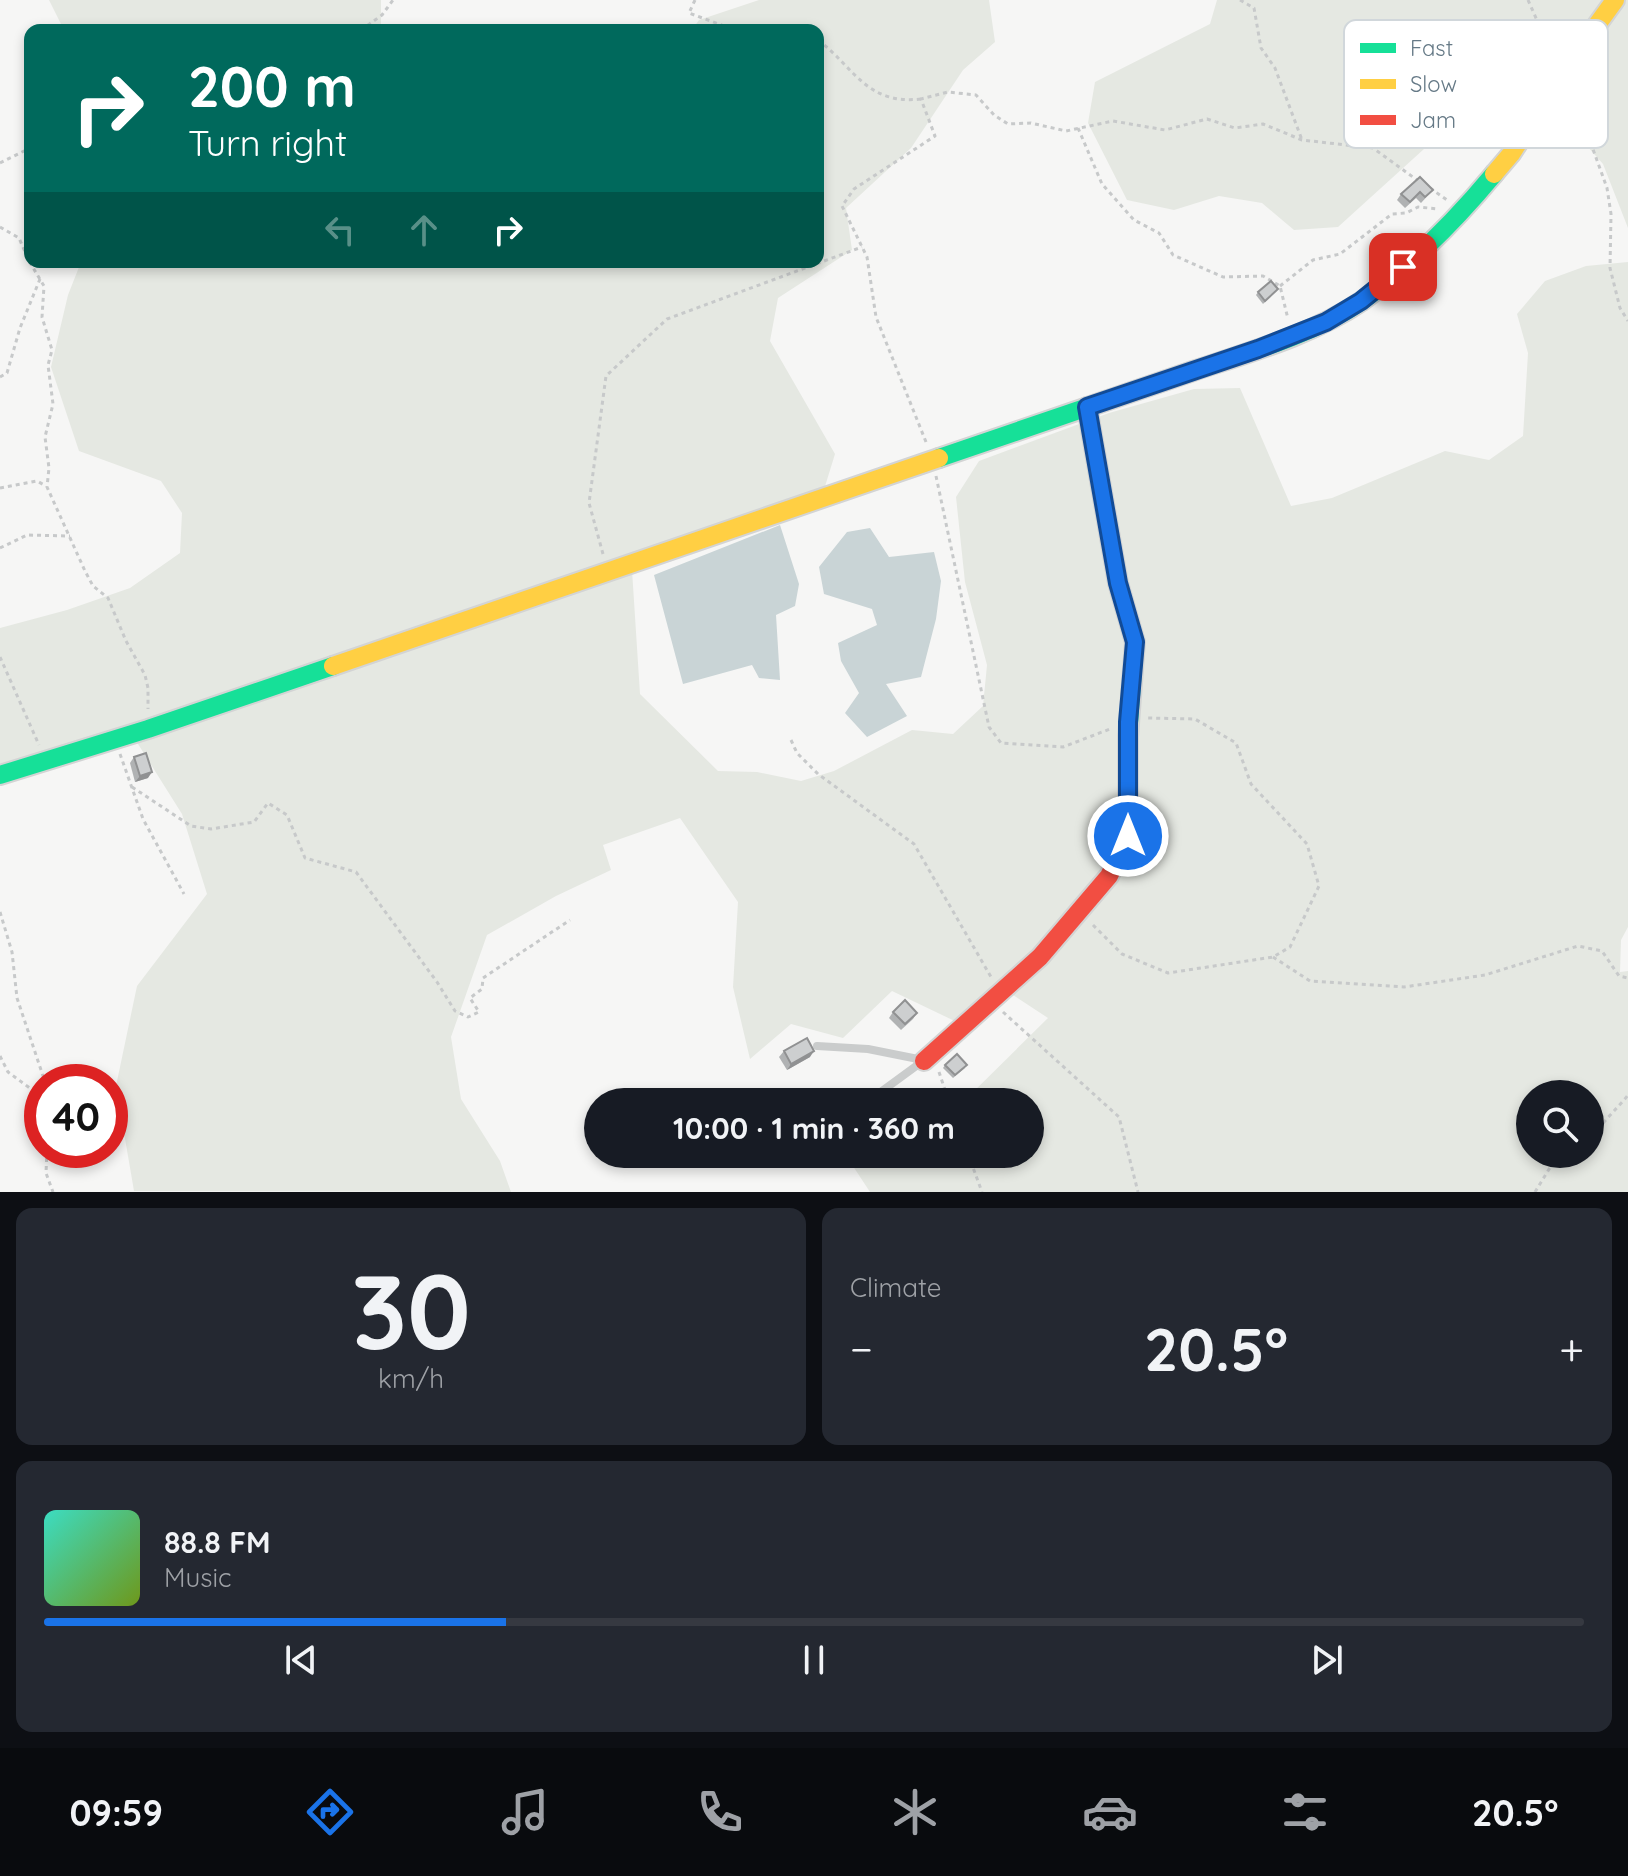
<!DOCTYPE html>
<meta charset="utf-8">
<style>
body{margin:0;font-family:Quicksand,sans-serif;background:#242831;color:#f1f3f6;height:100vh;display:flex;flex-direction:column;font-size:30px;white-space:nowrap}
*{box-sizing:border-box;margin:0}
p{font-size:26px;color:#9ea1a6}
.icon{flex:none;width:44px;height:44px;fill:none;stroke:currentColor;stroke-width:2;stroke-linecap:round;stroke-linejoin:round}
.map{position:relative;height:1192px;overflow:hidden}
.panel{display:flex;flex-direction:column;gap:16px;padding:16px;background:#0d0f14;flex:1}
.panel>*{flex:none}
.top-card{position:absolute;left:24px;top:24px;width:800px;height:244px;border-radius:16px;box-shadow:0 4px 12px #0003;background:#00695c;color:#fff;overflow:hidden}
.tools{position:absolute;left:1516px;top:1080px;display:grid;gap:16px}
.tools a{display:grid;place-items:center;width:88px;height:88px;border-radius:50%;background:#171b24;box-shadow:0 4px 12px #0003;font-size:40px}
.speed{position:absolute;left:24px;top:1064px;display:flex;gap:16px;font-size:40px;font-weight:700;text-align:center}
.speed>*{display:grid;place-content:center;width:104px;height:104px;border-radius:50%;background:#171b24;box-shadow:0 4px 12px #0003;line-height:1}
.speed .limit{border:12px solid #d22;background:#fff;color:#111}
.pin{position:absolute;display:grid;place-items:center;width:68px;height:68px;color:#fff;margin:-34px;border-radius:16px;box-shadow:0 4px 12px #0006}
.me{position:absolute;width:88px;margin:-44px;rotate:0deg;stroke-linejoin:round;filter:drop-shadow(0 0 6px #0008)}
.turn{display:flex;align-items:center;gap:28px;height:168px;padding:0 32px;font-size:36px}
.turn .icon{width:104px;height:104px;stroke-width:2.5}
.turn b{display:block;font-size:56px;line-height:68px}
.lanes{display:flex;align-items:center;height:76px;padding:0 32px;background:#0003;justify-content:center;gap:40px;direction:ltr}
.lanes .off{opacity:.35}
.big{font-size:60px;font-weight:700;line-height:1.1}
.panel .tile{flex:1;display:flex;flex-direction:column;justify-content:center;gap:12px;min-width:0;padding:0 28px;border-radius:16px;background:#242831}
.panel .dial{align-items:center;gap:0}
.dial b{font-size:104px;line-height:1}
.song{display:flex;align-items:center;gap:24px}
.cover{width:96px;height:96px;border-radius:12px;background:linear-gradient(135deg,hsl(170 70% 55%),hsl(80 70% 35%))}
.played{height:8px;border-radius:4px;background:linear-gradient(90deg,#1a73e8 30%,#363941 30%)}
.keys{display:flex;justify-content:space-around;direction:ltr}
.heat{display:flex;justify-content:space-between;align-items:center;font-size:44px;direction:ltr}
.panel .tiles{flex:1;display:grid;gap:16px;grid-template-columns:1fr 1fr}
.tile:last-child{grid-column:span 2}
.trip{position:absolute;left:584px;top:1088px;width:460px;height:80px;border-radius:40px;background:#171b24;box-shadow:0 4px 12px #0003;font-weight:700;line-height:80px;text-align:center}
.tab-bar{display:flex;height:128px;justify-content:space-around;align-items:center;background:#090b0e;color:#9ea1a6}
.tab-bar .icon{width:56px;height:56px}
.tab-bar .active{color:#1a73e8}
.tab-bar b{font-size:36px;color:#f1f3f6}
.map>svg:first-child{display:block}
.green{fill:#e5e8e2;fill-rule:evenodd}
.water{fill:#c9d4d6}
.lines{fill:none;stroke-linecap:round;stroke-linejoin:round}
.fast-casing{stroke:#d3d4d4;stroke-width:22}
.slow-casing{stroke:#d3d4d4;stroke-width:22}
.jam-casing{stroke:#d3d4d4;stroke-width:22}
.path{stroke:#c7c9ca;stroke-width:3;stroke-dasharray:4 4;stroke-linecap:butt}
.lane{stroke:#cacccc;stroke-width:8}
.fast{stroke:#16e098;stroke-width:18}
.slow{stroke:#ffcf43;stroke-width:18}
.jam{stroke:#f24e42;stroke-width:18}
.wall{fill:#b0b2b3}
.shaded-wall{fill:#909192}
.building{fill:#cdcfd0;stroke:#909192;stroke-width:2}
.route-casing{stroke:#114b97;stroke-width:20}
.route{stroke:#1a73e8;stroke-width:14}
.key{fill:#fff;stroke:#d1d7db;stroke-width:2}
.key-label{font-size:22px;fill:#657986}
</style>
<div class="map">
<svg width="1628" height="1192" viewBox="0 0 1628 1192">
<rect width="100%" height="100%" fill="#f6f6f5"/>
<g class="green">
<polygon points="49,0 381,0 381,30 64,30"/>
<path d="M759,0H989L995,42L963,70L911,148L846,208L852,250L778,298L770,341L835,454L822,496L632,570L640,694L718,771L757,772L801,781L834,771L912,730L953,734L983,706L987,665L965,582L956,497L979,461L1109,413L1194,389L1240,388L1291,506L1332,498L1445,451L1489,460L1523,436L1528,353L1517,314L1545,281L1586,266L1628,262V927L1621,940L1620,972L1628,971V1192H870L845,1154H1030V1102H963L1048,1018L1001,987L963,1025L892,991L843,1038L791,1024L750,1059L733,987L738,902L680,818L603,845L611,870L556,896L487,935L451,1037L461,1099L500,1161L511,1192L134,1191L116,1086L137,986L207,894L182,814L133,736L0,777V628L67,610L130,588L180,553L182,513L161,481L79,451L51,367L68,295L81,262H818V30H692L699,20ZM1530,1094H1590V1154H1530Z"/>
<polygon points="1217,0 1628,0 1628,228 1603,164 1523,74 1467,110 1338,227 1294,230 1262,203 1219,196 1174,210 1127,200 1088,123 1095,82 1210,24"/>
</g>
<g class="water">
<polygon points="780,525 799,584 795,606 776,615 780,680 759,678 752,665 683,684 654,575"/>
<polygon points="870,528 889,557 934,552 941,581 936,619 921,677 886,684 907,716 867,737 845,713 859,693 841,661 838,643 877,625 872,609 824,594 819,567 847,532"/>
</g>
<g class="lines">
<defs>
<g id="fast">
<polyline points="1087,407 1118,583 1135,642 1128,737"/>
<path d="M939,458C1024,429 1108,400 1193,371C1250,352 1312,335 1362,301C1411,265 1455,221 1494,174"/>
<polyline points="0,775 148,729 333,666"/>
</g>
<g id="slow">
<polyline points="1494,174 1511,154 1573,58 1615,0"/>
<polyline points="333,666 939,458"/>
</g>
<polyline id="jam" points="924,1061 1040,957 1109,876 1128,836 1128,737"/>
</defs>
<use href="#fast" class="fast-casing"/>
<use href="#slow" class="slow-casing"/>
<use href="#jam" class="jam-casing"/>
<g class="path">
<polyline points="695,0 689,13 735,30"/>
<polyline points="1240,0 1254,8 1261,48 1275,68 1302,140"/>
<polyline points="1528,0 1540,27 1561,47"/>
<polyline points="361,30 382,15 393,0"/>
<path d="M818,40C855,68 866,105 921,99"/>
<polyline points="1564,103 1585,127 1607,188 1611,214 1610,268 1620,308 1628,321"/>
<polyline points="1078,128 1102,184 1134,220 1159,233 1173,255 1223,277 1263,276 1280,286 1288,319"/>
<polyline points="0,163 30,148"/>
<polyline points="1430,188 1447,200"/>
<polyline points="0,227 19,238 29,261 44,286 42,317 52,350 48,365 53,404 45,437 49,468 47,487 85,571 93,586 108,598 126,641 145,675 148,688 148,709"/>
<polyline points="1280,286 1313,260 1340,254 1392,214 1406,213 1418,207 1439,209"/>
<polyline points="0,377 7,373 20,328 40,279"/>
<polyline points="926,442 876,317 867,257 842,206 854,189 935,136 921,99 948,92 976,95 994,115 1008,124 1031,123 1066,131 1113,121 1165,130 1207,119 1235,128 1263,124 1302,140 1373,148 1417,180"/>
<polyline points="936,476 989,727 1001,743 1063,747 1110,729"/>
<polyline points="0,488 37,481 46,486"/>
<polyline points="0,548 27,535 70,536"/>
<polyline points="603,554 589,503 606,376 667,319 862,247"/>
<polyline points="0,657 39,745"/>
<polyline points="791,740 797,753 818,774 914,844 991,977"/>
<polyline points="120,754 143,819 184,894"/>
<polyline points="132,787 191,826 211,829 254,822 268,803 287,815 305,858 356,872 437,982 455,1011 468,1017 479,1012 470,998 482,989 483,978 570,920"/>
<polyline points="0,912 12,952 17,998 45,1082"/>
<polyline points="1093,925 1122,954 1168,973 1273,957 1290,947 1319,886 1307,844 1251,784 1236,743 1195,719 1148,718"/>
<polyline points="1273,957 1310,981 1404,987 1485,975 1578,946 1602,951 1619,976 1628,978"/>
<polyline points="1003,1012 1119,1117 1138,1192"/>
<polyline points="0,1056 8,1072 42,1097"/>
<polyline points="939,1072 949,1102"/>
<path d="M1590,1143C1594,1130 1618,1108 1628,1095"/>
<polyline points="47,1150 46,1173 53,1192"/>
<polyline points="968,1154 982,1192"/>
<polyline points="1535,1192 1551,1166 1566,1154"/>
</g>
<g class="lane">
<polyline points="817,1046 868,1049 923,1060"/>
<polyline points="789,1102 801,1098 814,1102"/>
<polyline points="867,1102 923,1061"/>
</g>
<use href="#fast" class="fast"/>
<use href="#slow" class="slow"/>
<use href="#jam" class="jam"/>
</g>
<g class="wall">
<polygon points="1433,190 1421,203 1416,198 1405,208 1397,200 1401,194"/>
<polygon points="1278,289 1263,304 1256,295 1258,292"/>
<polygon points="134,757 148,778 135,782 130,763"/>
<polygon points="893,1012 917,1013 913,1019 901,1030 889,1018"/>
<polygon points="784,1051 810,1057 787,1070 779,1057"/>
<polygon points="945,1065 965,1068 953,1078 943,1068"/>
</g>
<g class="shaded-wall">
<polygon points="152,772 148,778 135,782 140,776"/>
<polygon points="814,1051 810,1057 787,1070 791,1064"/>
</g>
<g class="building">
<polygon points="1420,177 1433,190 1425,197 1420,192 1410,202 1401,194"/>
<polygon points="1271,281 1278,289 1265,301 1258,292"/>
<polygon points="146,753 152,772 140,776 134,757"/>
<polygon points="905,1000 917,1013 905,1024 893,1012"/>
<polygon points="807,1038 814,1051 791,1064 784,1051"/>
<polygon points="957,1054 967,1065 955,1075 945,1065"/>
</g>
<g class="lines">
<defs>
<polyline id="route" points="1128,836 1128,722 1135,642 1118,583 1087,407 1258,349 1326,322 1361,301 1403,267"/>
</defs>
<use href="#route" class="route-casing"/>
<use href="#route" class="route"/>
</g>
<rect x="1344" y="20" width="264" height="128" rx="12" class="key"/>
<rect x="1360" y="43" width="36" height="10" fill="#16e098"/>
<rect x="1360" y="79" width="36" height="10" fill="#ffcf43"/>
<rect x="1360" y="115" width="36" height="10" fill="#f24e42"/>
<g class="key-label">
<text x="1410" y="56">Fast</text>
<text x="1410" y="92">Slow</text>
<text x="1410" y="128">Jam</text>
</g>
</svg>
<div class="tools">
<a><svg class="icon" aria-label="search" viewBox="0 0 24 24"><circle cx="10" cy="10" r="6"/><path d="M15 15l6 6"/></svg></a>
</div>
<div class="speed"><div class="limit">40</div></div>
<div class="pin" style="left:1403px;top:267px;background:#d93025"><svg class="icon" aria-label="arrive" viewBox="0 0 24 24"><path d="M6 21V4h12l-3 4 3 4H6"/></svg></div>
<svg class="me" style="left:1128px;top:836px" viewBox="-20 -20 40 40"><circle r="17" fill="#1a73e8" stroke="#fff" stroke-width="3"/><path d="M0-11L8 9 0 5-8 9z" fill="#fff"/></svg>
<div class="trip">10:00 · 1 min · 360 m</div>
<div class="top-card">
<div class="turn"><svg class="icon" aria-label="right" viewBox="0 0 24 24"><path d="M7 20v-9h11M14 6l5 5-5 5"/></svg><div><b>200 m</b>Turn right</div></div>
<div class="lanes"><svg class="icon off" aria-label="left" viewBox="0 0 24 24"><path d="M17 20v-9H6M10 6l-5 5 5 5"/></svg><svg class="icon off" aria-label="ahead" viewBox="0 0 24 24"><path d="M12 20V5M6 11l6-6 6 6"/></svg><svg class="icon" aria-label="right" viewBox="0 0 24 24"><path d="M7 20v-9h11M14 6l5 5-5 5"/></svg></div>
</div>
</div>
<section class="panel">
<div class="tiles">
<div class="tile dial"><b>30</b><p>km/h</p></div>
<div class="tile"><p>Climate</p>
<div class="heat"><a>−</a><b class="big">20.5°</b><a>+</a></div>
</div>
<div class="tile">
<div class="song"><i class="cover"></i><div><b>88.8 FM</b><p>Music</p></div></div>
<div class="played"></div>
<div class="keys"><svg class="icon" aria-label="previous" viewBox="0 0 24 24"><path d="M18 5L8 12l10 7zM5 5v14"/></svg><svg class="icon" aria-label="pause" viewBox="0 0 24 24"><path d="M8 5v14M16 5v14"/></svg><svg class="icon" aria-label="next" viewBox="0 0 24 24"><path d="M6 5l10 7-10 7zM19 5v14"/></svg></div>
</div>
</div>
</section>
<nav class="tab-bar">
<b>09:59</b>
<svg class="icon active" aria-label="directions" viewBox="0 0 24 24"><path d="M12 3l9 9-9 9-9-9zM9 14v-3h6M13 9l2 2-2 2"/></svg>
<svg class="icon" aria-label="music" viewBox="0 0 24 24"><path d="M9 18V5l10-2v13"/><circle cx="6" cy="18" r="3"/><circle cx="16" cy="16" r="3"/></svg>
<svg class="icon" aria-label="phone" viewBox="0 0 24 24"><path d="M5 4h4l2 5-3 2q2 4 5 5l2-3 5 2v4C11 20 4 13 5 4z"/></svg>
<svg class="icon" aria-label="climate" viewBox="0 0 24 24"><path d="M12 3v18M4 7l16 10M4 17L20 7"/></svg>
<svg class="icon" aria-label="car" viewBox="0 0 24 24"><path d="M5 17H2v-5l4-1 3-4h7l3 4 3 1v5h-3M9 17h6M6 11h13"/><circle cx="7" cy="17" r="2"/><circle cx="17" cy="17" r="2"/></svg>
<svg class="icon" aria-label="filters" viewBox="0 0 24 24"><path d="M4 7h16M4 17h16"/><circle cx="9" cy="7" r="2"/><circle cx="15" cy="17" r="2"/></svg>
<b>20.5°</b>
</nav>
